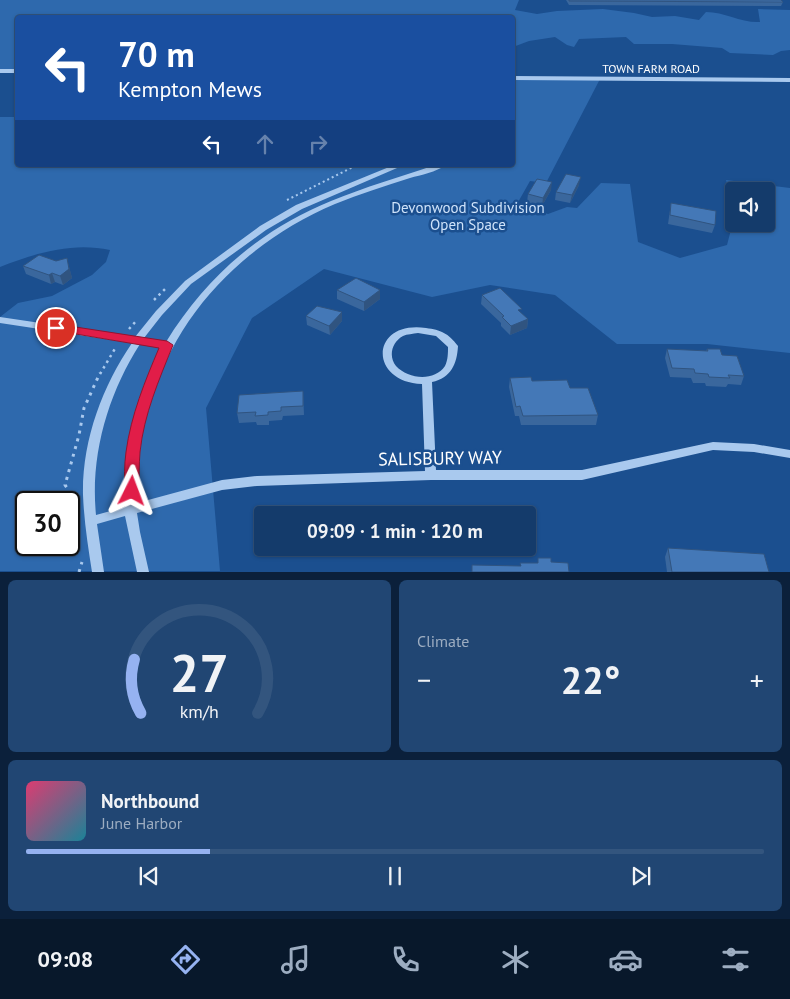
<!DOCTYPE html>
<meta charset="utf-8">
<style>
body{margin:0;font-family:"PT Sans",sans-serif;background:#214673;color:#f1f3f6;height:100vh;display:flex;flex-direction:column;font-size:19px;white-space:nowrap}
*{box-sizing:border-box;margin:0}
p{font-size:16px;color:#9dadc1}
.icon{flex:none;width:28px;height:28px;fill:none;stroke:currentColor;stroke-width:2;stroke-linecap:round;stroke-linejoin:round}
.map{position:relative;height:572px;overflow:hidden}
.panel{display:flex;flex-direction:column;gap:8px;padding:8px;background:#0b203b;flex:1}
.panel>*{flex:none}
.guide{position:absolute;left:15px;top:15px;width:500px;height:152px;border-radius:5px;box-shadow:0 1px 4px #0004,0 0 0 1px #33557e;background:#1a4fa0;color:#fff;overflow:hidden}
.buttons{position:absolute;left:725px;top:182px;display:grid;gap:10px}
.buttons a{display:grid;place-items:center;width:50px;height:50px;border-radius:5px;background:#143b6b;box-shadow:0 1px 4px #0004,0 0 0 1px #33557e;font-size:25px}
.speed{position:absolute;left:15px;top:491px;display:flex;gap:10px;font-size:25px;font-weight:700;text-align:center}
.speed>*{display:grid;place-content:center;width:65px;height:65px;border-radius:50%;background:#143b6b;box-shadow:0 1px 4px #0004,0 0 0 1px #33557e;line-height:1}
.speed .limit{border:2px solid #111;border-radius:8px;background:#fff;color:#111}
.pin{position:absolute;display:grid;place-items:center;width:42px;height:42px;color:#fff;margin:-21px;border:2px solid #fff;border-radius:50%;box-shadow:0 1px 5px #0007}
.me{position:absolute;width:55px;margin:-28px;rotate:3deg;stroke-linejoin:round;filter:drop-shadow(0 0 4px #0008)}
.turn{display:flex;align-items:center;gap:18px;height:105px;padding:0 20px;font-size:22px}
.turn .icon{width:65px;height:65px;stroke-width:2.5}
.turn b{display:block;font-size:35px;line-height:42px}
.lanes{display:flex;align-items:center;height:48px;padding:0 20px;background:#0003;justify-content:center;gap:25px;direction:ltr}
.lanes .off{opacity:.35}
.big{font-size:38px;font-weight:700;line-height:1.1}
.panel .tile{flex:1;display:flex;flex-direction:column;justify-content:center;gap:8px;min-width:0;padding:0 18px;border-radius:8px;background:#214673}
.panel .dial{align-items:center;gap:0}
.dial svg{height:130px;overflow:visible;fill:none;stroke:#33557e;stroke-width:7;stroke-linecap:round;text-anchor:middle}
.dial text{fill:#f1f3f6;stroke:none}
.song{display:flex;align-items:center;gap:15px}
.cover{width:60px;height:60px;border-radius:8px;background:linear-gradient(135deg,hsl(340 70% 55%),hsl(190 70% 35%))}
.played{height:5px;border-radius:2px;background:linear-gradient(90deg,#95b2f1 25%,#33557e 25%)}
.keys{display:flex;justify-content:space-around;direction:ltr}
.heat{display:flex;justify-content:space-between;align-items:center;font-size:28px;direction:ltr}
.panel .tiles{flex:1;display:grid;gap:8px;grid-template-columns:1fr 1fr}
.tile:last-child{grid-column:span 2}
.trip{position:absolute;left:254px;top:506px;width:282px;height:50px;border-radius:5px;background:#143b6b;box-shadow:0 1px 4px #0004,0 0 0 1px #33557e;font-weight:700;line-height:50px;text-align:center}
.dock{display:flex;height:80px;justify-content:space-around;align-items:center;background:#08182b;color:#9dadc1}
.dock .icon{width:35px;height:35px}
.dock .current{color:#95b2f1}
.dock b{font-size:22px;color:#f1f3f6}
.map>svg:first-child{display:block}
.green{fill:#2e69ad;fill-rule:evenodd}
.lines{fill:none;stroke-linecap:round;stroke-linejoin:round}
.path-far2{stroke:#a9c9ee;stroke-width:2;stroke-dasharray:2 3;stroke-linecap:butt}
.path-far1{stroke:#a9c9ee;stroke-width:2.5;stroke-dasharray:2.5 4;stroke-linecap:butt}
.path{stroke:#a9c9ee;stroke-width:3;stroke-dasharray:3 5;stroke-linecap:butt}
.minor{fill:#a9c9ee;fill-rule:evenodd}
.wall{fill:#3a679d}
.shaded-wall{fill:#305480}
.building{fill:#4478b7;stroke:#305480}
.route{fill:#e11d48;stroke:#92132f}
.labels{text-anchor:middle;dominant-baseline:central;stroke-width:5;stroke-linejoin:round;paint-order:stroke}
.far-street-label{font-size:12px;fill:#fff;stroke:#1b4f8f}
.park-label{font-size:15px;fill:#cfe3fa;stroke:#1b4f8f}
.near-street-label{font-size:18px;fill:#fff;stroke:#1b4f8f}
</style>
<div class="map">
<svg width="790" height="572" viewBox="0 0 790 572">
<rect width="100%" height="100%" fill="#1b4f8f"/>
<g class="green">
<path d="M0,0H519L515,10L537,14L557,11L603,9L634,13L652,17L675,16L699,20L706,12C725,12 741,23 760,22L758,9L790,10V50L781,51L773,55L730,53L722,48L672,44H634L626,37L579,39L574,47L567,45L555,37L529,41L513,47L512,18H18L17,71H0Z"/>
<path d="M513,78L600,79L546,183L530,181L517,204L548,214L567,207L577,208L601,183L630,184L638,242L680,258L727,245L734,218V224H766V191H734V208L726,180L790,188V353L707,344H617L555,295L490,285L432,297L324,269L252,318L206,408L220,571H0V317L18,303L52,296L92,275L106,262L110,250C72,242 36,253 0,267V117H17L18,165H51V167L71,168L81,165H512ZM26,502H69V545H26Z"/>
</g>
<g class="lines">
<polyline class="path-far2" points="287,200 357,165"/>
<g class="path-far1">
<polyline points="154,300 167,287"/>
<polyline points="129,329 137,320"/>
<polyline points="100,374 116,347"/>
</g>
<g class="path">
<polyline points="76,500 65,485 79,435 84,408 100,373"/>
<polyline points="79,572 82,562"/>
</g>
<g class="minor">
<rect x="0" y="69" width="18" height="4"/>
<polygon points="512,76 790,78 790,82 512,80"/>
<path d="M394,165H404L302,209L266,230L191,284L162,315L144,338L166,342C206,277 260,230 331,201C365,187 400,177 435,165H446C436,172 421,175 410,178C385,186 360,194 335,204C246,242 176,312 149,406C139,437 138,471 137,503L222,480L257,476L425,471L422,384C368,382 370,320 426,328C441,330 448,333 458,346C457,364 451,378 432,382L436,470H582L713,442L754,444L790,450V458L754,452L713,450L582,480H431L257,486L222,490L137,513L140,532L149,572H137L125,516L97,524L104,572H92C88,546 84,521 83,495C82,441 102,387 132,343L0,323V317L135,337L156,311L185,281L260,226L296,205ZM418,333L436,336L448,347C448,353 448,360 445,366C434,382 408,379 396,366C388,356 392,342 403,336C407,334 413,334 418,333ZM140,344L162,347C153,367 143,387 138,408C129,440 126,473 125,507L96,515C90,455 108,394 140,344Z"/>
</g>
</g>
<g class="wall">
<polygon points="566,0 781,0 783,2 781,6 569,5"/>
<polygon points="579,185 570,203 555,200 556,192"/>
<polygon points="551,190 542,206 527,202 528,194"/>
<polygon points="671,203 715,225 712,233 668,224"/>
<polygon points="23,266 69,267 72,278 63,285 55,282 51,284 26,274"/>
<polygon points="337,290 380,290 380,299 364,311 337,299"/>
<polygon points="482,295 521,313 528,319 527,328 510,335 501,326 501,323 481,304"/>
<polygon points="342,312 342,321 330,335 307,325 306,316"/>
<polygon points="667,349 706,351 707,349 722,355 744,376 741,385 728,384 726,387 706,386 705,383 693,383 691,378 670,377 665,358"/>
<polygon points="510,378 532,381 570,388 598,415 596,425 521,425 519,416 515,416 509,387"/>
<polygon points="303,391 304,415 283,416 282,420 269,421 269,425 257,425 256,422 239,423 237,413"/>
<polygon points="668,548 769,572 667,572 665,557"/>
</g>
<g class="shaded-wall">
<polygon points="581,177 579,185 570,203 572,195"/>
<polygon points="552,182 551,190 542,206 543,198"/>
<polygon points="67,258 72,278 63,285 60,276"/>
<polygon points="52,273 55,282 51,284 49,275"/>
<polygon points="380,290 380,299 364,311 364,302"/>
<polygon points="342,312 342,321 330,335 329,326"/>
<polygon points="528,319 527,328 510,335 511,326"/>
</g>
<g class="building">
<polygon points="569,0 781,0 783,2 569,1"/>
<polygon points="566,174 581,177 572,195 556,192"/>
<polygon points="537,179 552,182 543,198 528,194"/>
<polygon points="671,203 716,211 715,225 670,215"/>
<polygon points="39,255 56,261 67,258 69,269 60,276 52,273 49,275 23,266"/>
<polygon points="356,278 380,290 364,302 337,290"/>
<polygon points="500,288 522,309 518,310 528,319 511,326 502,317 504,316 482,295"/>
<polygon points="317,306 342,312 329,326 306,316"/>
<polygon points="667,349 708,351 707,349 720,349 722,355 737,356 744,376 728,375 730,378 709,377 708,374 695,373 694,369 672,368"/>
<polygon points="531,377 532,381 567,380 570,388 588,388 598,415 523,416 520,406 516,407 510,378"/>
<polygon points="303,391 303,406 281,407 281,411 268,412 268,415 255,416 256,412 237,413 239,395"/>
<polygon points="668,548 764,554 769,572 672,572"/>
<polygon points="538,558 551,558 551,562 568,563 569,572 472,572 472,565 521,566 520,563 538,563"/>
</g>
<path class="route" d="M56,324L167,341L173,345C159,380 144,414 140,452C139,465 139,478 139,491L137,495L132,497L126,495L124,491C125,478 124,465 126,452C131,415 145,381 159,348L52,330L50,328L52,325Z"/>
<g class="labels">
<g class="far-street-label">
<text x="651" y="68">TOWN FARM ROAD</text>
</g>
<g class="park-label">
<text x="468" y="207">Devonwood Subdivision<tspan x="468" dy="17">Open Space</tspan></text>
</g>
<g class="near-street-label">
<text transform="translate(440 458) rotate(-1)">SALISBURY WAY</text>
</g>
</g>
</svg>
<div class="buttons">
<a><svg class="icon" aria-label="sound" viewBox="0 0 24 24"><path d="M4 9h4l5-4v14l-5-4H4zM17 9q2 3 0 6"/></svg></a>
</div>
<div class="speed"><div class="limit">30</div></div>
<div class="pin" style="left:56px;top:328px;background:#d93025"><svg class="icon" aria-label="arrive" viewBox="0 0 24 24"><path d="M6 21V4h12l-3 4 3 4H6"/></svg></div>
<svg class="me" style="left:132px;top:491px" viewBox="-20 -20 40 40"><path d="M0-17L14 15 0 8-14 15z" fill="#e11d48" stroke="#fff" stroke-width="4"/></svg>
<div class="trip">09:09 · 1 min · 120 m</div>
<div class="guide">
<div class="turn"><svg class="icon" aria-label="left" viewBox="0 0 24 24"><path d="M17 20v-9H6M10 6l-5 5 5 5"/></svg><div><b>70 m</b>Kempton Mews</div></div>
<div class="lanes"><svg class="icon" aria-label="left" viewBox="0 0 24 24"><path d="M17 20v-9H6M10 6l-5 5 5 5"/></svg><svg class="icon off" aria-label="ahead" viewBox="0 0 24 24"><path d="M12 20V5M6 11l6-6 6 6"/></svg><svg class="icon off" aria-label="right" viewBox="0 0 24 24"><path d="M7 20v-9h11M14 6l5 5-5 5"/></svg></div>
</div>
</div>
<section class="panel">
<div class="tiles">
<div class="tile dial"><svg viewBox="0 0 100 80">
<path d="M14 69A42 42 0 1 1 86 69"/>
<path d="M14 69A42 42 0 0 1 10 36" stroke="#95b2f1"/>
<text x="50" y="56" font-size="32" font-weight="700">27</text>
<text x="50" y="72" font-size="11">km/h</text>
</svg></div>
<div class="tile"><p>Climate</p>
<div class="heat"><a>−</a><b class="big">22°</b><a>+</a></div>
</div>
<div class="tile">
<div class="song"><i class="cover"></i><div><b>Northbound</b><p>June Harbor</p></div></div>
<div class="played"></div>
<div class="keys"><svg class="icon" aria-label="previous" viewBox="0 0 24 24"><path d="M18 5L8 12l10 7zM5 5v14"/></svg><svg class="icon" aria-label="pause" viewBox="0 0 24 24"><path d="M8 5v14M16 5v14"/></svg><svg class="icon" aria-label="next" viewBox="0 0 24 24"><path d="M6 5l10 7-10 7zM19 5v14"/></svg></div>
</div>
</div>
</section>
<nav class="dock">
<b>09:08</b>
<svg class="icon current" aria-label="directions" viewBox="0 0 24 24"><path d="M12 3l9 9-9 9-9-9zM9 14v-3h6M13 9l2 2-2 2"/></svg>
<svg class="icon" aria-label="music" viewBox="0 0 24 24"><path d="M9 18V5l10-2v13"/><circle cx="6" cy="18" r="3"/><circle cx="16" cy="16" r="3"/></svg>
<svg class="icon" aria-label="phone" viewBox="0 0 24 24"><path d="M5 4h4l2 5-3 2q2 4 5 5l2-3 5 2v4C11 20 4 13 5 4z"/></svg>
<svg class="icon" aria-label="climate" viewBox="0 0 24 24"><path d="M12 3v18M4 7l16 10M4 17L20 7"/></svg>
<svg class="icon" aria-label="car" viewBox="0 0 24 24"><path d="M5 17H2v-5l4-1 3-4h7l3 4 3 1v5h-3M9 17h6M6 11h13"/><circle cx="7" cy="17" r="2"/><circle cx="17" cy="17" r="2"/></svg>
<svg class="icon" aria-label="filters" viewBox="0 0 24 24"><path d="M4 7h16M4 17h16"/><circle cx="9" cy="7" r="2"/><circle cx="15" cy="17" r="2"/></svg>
</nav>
